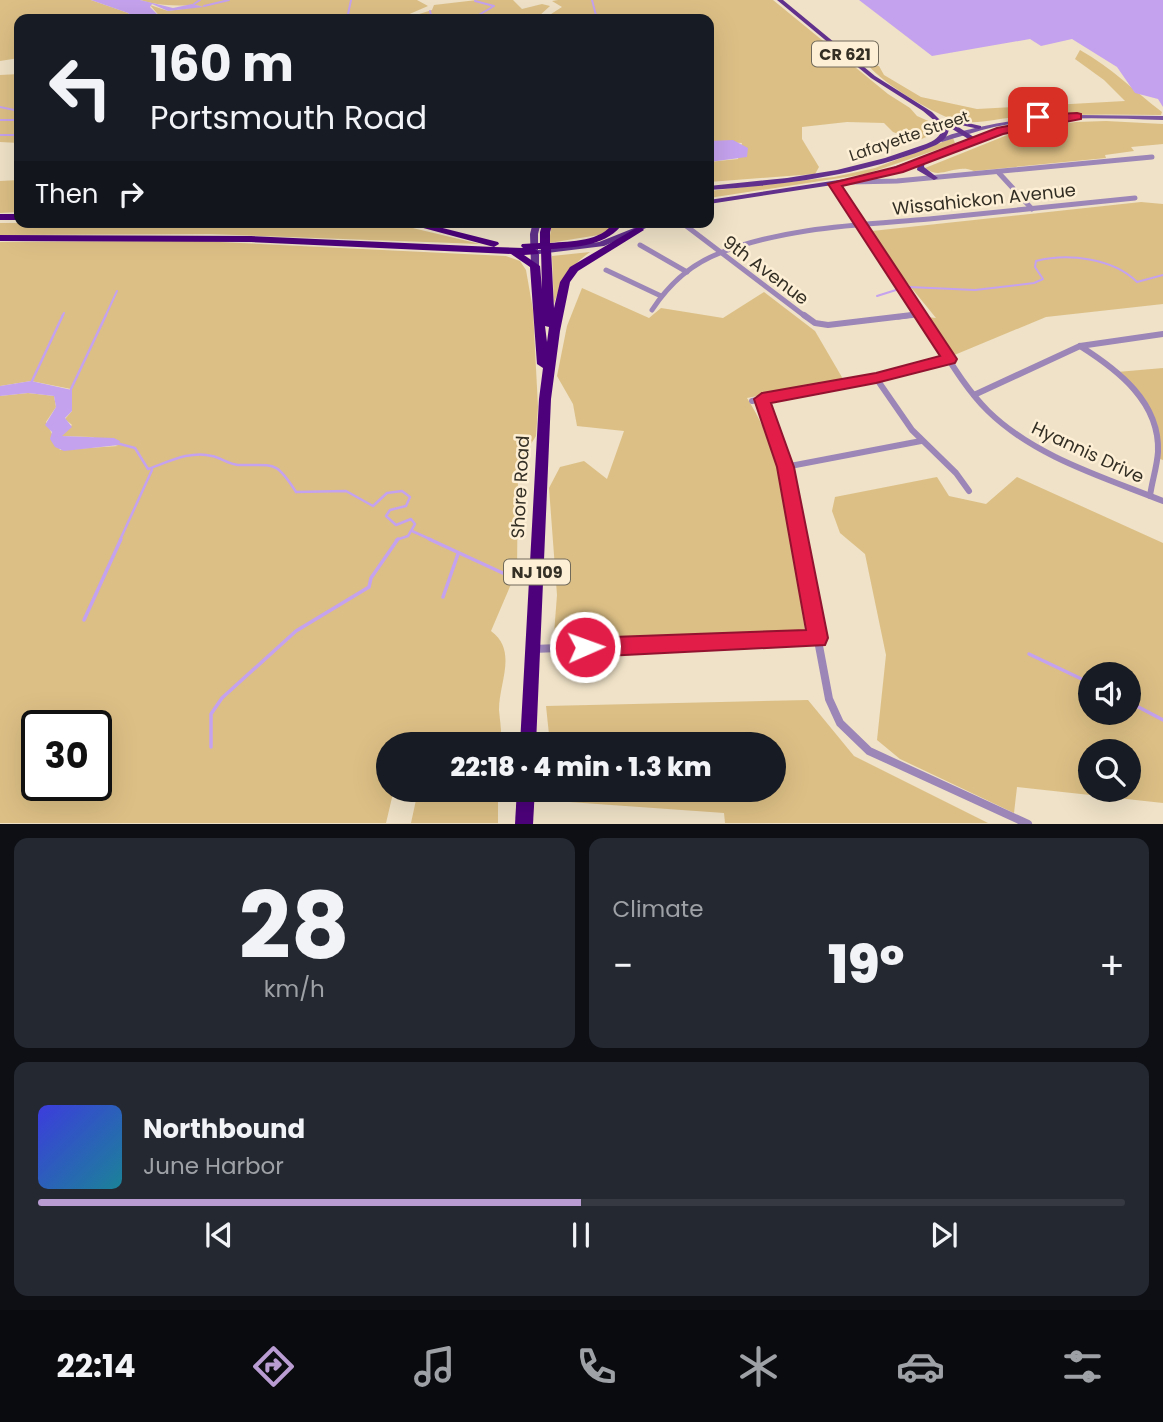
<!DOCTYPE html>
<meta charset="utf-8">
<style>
body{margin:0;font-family:Poppins,sans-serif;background:#242831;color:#f1f3f6;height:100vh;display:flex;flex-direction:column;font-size:26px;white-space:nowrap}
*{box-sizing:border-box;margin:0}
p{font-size:23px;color:#9ea1a6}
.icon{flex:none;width:38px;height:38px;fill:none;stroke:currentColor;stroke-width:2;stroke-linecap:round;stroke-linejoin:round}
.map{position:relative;height:824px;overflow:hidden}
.drawer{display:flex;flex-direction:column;gap:14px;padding:14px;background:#0d0f14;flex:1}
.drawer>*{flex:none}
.guide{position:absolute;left:14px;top:14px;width:700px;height:214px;border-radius:14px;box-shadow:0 7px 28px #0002;background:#171b24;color:#f1f3f6;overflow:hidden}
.fabs{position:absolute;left:1078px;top:662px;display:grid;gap:14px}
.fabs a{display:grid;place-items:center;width:63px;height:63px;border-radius:50%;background:#171b24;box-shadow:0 7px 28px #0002;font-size:35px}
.speed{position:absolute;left:21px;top:710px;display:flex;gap:14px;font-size:35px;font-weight:700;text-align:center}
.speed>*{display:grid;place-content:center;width:91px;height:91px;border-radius:50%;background:#171b24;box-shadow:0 7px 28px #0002;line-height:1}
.speed .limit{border:4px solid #111;border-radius:10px;background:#fff;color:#111}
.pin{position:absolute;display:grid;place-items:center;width:60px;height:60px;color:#fff;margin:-30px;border-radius:14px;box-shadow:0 4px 10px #0006}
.me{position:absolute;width:77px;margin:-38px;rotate:88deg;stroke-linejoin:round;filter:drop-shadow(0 0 5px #0008)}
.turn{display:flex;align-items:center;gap:24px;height:147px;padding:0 21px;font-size:32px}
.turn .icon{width:91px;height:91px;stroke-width:2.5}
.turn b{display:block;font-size:49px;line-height:60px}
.then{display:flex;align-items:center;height:66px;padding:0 21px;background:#0003;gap:14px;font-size:26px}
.big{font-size:52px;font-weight:800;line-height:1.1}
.drawer .tile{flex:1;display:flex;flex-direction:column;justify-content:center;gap:10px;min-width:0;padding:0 24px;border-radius:14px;background:#242831}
.drawer .dial{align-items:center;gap:0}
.dial b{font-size:91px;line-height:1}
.song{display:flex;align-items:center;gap:21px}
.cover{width:84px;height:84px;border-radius:10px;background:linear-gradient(135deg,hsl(240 70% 55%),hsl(190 70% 35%))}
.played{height:7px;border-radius:4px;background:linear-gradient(90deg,#b89cd2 50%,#363941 50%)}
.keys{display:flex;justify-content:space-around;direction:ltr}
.heat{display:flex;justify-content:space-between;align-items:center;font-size:38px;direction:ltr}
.drawer .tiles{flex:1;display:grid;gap:14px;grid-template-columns:1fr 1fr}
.tile:last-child{grid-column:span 2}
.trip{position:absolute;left:376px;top:732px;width:410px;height:70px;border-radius:35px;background:#171b24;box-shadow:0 7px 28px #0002;font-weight:800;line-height:70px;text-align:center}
.dock{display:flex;height:112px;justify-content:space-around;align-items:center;background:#090b0e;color:#9ea1a6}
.dock .icon{width:49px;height:49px}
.dock .on{color:#b89cd2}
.dock b{font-size:32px;color:#f1f3f6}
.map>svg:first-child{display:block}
.green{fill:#dcbf85;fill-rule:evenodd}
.water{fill:#c5a2ed}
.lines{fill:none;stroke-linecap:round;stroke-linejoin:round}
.stream-far2{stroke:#c5a2ed;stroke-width:2}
.stream-far1{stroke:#c5a2ed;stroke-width:2.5}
.stream{stroke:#c5a2ed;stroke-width:3.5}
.street-far2{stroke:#9c85b7;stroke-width:5}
.street-far1{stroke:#9c85b7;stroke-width:6}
.street{stroke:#9c85b7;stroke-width:8}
.secondary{fill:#7a569f;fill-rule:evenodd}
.primary{fill:#61318c;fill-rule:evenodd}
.highway{fill:#4d027b;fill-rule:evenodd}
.route{fill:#e11d48;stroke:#92132f;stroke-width:2}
.labels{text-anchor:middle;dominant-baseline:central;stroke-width:5;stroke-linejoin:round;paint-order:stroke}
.shield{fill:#fdefd5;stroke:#70695a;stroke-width:2}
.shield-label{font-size:16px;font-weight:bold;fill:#342f25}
.far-street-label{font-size:16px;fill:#342f25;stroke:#fdefd5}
.street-label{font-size:18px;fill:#342f25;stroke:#fdefd5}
</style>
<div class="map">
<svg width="1163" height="824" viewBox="0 0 1163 824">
<rect width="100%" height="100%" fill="#efe2c8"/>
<g class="green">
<polygon points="0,0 91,0 128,13 134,19 19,19 19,58 0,61"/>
<path d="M140,0H417L428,6L398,19H162L150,5L168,11L203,6C182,5 161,7 140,0Z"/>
<polygon points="477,0 513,0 522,9 542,4 550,6 539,16 543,19 403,19 432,10 434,5"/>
<polygon points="558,0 773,0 888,94 910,108 917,116 935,124 940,131 917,141 893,132 884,123 847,122 802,127 802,139 819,167 815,174 709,182 709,162 738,159 742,143 709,141 709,19 576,19 576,15 548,16 562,7 552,1"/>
<path d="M1080,50C1111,67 1134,91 1162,112L1161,115C1113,114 1065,114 1017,117C998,118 978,125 959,121C938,117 882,83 869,66H879L884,75L921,97L977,109L1125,101L1104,80L1075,59Z"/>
<polygon points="19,74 19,143 0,142 0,75"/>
<path d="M1106,121L1163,124V144L1131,147L1134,151L1105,155L1106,158L974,171C954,163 941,181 925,168L1020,130L1076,122Z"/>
<polygon points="953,138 955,143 948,146 866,174 709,198 709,191 834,177 875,168"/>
<polygon points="19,180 19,212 0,213 0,181"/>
<polygon points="1141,202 1163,204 1163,304 1046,317 952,356 927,317 936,318 883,253 872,231"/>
<polygon points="369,222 400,225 480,244 210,234 0,235 0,223"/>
<polygon points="552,222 615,222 605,234 549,243"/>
<path d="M199,241L506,256L520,261L526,270L533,310L538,407L536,436L522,458L518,475L517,570L491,631C518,651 499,682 499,710C500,722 502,732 501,744H388V789H394L386,823H0V396L28,393L54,396L56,407L46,422L60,450L118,446L92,437L61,436L72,425L65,419L72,411L71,389L31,381L0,386V242ZM37,726H96V786H37Z"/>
<path d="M590,252C569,267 562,280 554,304L552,256Z"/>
<path d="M582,288L649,318L661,308L723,318L764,292L815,331L843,379L747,398C791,467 794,553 805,632L590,640L554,634L557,595L549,488L560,467L584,461L607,479L624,431L577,426L573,404L557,376L567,326Z"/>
<polygon points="1163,368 1163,460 1157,458 1156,422 1117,372"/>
<path d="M937,477L949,496L986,504L1017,477L1163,543V803L1017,787L1014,813L900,759L877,740L886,655L865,554L840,533L832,511L835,497ZM1090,674H1129V712H1090ZM1090,751H1129V789H1090Z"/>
<polygon points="808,700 854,756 988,823 725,823 724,813 555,801 554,789 774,789 774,744 550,744 546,706"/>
<polygon points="414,789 498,789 498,823 411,823 416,800"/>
</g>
<g class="water">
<polygon points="91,0 140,0 173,8 192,4 204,7 168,11 152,4 150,7 162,19 134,19 128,13"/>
<polygon points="859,0 1163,0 1163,107 1158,99 1135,93 1117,67 1072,39 1041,46 1030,39 932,56"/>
<polygon points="733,140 748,148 747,157 709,162 709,141"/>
<polygon points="31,381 72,390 72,411 65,418 72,427 62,436 114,438 120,441 119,445 64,451 55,447 50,439 52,432 45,425 56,407 54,396 28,393 0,396 0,386"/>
</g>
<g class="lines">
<g class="stream-far2">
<polyline points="592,0 597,19"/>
<polyline points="194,4 200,0"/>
<polyline points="204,6 229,0"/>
<polyline points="430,11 432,19"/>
<polyline points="347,19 351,0"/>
<polyline points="461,19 477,16 494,6 475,1"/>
<polyline points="0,107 19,111"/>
<polyline points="0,120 19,120"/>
<polyline points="0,135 19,135"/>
<path d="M909,287L975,290L1034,283L1043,279L1035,267L1036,261C1068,253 1113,258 1137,282L1163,275"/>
<polyline points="877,296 896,290"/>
<polyline points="62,317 64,313"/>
<polyline points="105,317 117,291"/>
</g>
<g class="stream-far1">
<polyline points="32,381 63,315"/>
<polyline points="71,389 106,315"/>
<path d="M120,444L135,448L148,469C168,462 191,450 212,456C221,458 229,464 238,465C274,466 275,459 296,492L346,491L373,506L387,493L402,491L410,497L406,506L390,510L386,516L396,525L411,519L415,524L408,536L396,540"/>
<polyline points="412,531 432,540"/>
<polyline points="120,540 152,470"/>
</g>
<g class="stream">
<polyline points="429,539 507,575"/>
<polyline points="443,597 458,554"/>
<polyline points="84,620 121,539"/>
<polyline points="1029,654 1090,683"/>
<polyline points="1129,702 1163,720"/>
<polyline points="211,747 211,714 222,698 296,631 369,587 371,578 398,539"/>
</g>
<g class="street-far2">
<polyline points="998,172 1032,209"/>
<polyline points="850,182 897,181 1152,157"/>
<polyline points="834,184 922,317"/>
<polyline points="681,222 806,317"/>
<polyline points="640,245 687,272"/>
<polyline points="606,270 661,296"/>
<path d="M652,310C669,284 691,264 720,253C786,227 859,225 929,219C998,212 1066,205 1135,198"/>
<polyline points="898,317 919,314"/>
</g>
<g class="street-far1">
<polyline points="804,315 815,323 828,325 912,315"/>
<path d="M920,315C942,347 961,384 988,411C1035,457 1103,477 1163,501"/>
<path d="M1080,346C1118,370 1160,402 1158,452C1157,467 1152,481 1150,496"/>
<polyline points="876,378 912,430 956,473 969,491"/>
<polyline points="974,395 1080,346 1163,334"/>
<polyline points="762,399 785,467 799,540"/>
<polyline points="752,401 876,378 949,359"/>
<polyline points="785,467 921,441"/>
</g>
<g class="street">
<polyline points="799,539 829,699 840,723 869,751 1028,824"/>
<polyline points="533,649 818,638"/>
</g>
<g class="secondary">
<path d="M1078,115L1163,116V120C1107,118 1050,115 994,127C977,131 959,137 942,142L939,140C949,134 963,131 975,128C1009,120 1043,116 1078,115Z"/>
<polygon points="1034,121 1036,122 1036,124 975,142 972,140"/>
</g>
<g class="primary">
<path d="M777,0H783L875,76L932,112L940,120L947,121L950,119L981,126V128L979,129L952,123L977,139V141L925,160L924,167L938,178L934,180L917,170L918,163L872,179L709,204V200L871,175L970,140L949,127C949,136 943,141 936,145C864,175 786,185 709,190V186L787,178L837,170L885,158L926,144C934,141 940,137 943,128L923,111L871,78Z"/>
<polygon points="533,222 541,222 538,234 538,250 599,242 649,222 660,222 604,246 539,254 539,266 535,269 531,266 530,234"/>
</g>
<g class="highway">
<rect x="0" y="214" width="19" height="6"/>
<path d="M401,222H419L498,242L499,244L494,247L523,248L521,246L522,244L540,243V232L543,222H553L550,232V243C572,241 601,242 614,222H624C608,246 577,247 551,249L554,308L560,282L570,267L636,228H642L644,230L578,271L570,282L560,331L551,399L536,744H520L539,399L543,368L537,364L530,267L511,254L251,242L0,241V235L251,236L494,247ZM535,249H541L542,289L540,266L524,255L538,254L539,252ZM545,326L549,327L547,342Z"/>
<polygon points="517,789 535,789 533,824 515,824"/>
</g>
</g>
<polygon class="route" points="1077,113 1081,114 1081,119 1003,134 903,172 842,186 957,359 955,363 876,383 771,403 794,467 828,638 825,645 585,657 578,654 575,647 578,641 585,638 806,630 777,467 754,399 762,393 876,373 940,356 828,184 896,167 997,128 1038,120 1033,117 1035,115"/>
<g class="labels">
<g class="shield">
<rect x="812" y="41.5" width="66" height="25" rx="5"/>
<rect x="504" y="559.5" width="66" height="25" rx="5"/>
</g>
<g class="shield-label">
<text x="845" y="54">CR 621</text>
<text x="537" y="572">NJ 109</text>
</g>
<g class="far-street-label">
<text transform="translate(909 136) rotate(-19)">Lafayette Street</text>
</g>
<g class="street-label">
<text transform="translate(984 199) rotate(-6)">Wissahickon Avenue</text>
<text transform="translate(766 270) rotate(37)">9th Avenue</text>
<text transform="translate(1088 452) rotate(25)">Hyannis Drive</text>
<text transform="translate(520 487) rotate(-87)">Shore Road</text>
</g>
</g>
</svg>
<div class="fabs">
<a><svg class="icon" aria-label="sound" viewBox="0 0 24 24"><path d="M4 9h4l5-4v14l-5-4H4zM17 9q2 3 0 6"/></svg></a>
<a><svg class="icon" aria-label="search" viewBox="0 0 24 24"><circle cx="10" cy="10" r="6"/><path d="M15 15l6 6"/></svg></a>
</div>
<div class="speed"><div class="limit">30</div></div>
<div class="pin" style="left:1038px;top:117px;background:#d93025"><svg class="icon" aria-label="arrive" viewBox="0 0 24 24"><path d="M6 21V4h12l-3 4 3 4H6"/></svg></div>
<svg class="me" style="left:585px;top:647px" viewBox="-20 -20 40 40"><circle r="17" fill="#e11d48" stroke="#fff" stroke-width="3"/><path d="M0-11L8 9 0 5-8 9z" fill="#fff"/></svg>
<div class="trip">22:18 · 4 min · 1.3 km</div>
<div class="guide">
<div class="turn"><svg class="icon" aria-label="left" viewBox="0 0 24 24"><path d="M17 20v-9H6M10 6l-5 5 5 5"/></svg><div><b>160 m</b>Portsmouth Road</div></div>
<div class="then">Then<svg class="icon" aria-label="right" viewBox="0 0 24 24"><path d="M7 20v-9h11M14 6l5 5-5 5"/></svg></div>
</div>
</div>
<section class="drawer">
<div class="tiles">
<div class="tile dial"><b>28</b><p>km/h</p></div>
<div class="tile"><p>Climate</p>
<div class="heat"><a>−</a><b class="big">19°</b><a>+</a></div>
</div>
<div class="tile">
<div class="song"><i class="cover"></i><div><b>Northbound</b><p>June Harbor</p></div></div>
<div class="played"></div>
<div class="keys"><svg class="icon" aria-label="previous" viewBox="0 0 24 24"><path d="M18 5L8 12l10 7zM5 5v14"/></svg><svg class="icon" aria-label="pause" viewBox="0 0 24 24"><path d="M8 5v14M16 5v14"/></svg><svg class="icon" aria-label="next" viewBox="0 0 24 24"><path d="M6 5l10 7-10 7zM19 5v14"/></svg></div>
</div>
</div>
</section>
<nav class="dock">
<b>22:14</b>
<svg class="icon on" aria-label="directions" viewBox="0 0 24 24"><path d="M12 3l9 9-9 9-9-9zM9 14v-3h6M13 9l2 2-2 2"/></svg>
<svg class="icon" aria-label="music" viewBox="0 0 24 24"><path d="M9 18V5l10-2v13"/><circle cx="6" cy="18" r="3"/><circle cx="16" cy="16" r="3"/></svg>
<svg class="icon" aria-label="phone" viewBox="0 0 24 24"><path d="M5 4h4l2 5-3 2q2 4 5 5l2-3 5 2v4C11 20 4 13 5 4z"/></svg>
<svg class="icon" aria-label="climate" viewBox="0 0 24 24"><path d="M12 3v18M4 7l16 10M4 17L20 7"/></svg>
<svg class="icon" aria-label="car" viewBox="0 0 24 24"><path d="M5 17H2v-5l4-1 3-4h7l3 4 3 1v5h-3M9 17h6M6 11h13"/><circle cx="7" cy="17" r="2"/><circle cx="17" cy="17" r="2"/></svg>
<svg class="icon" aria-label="filters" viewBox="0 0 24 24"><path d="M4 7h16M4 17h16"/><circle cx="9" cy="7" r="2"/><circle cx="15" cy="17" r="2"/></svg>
</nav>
